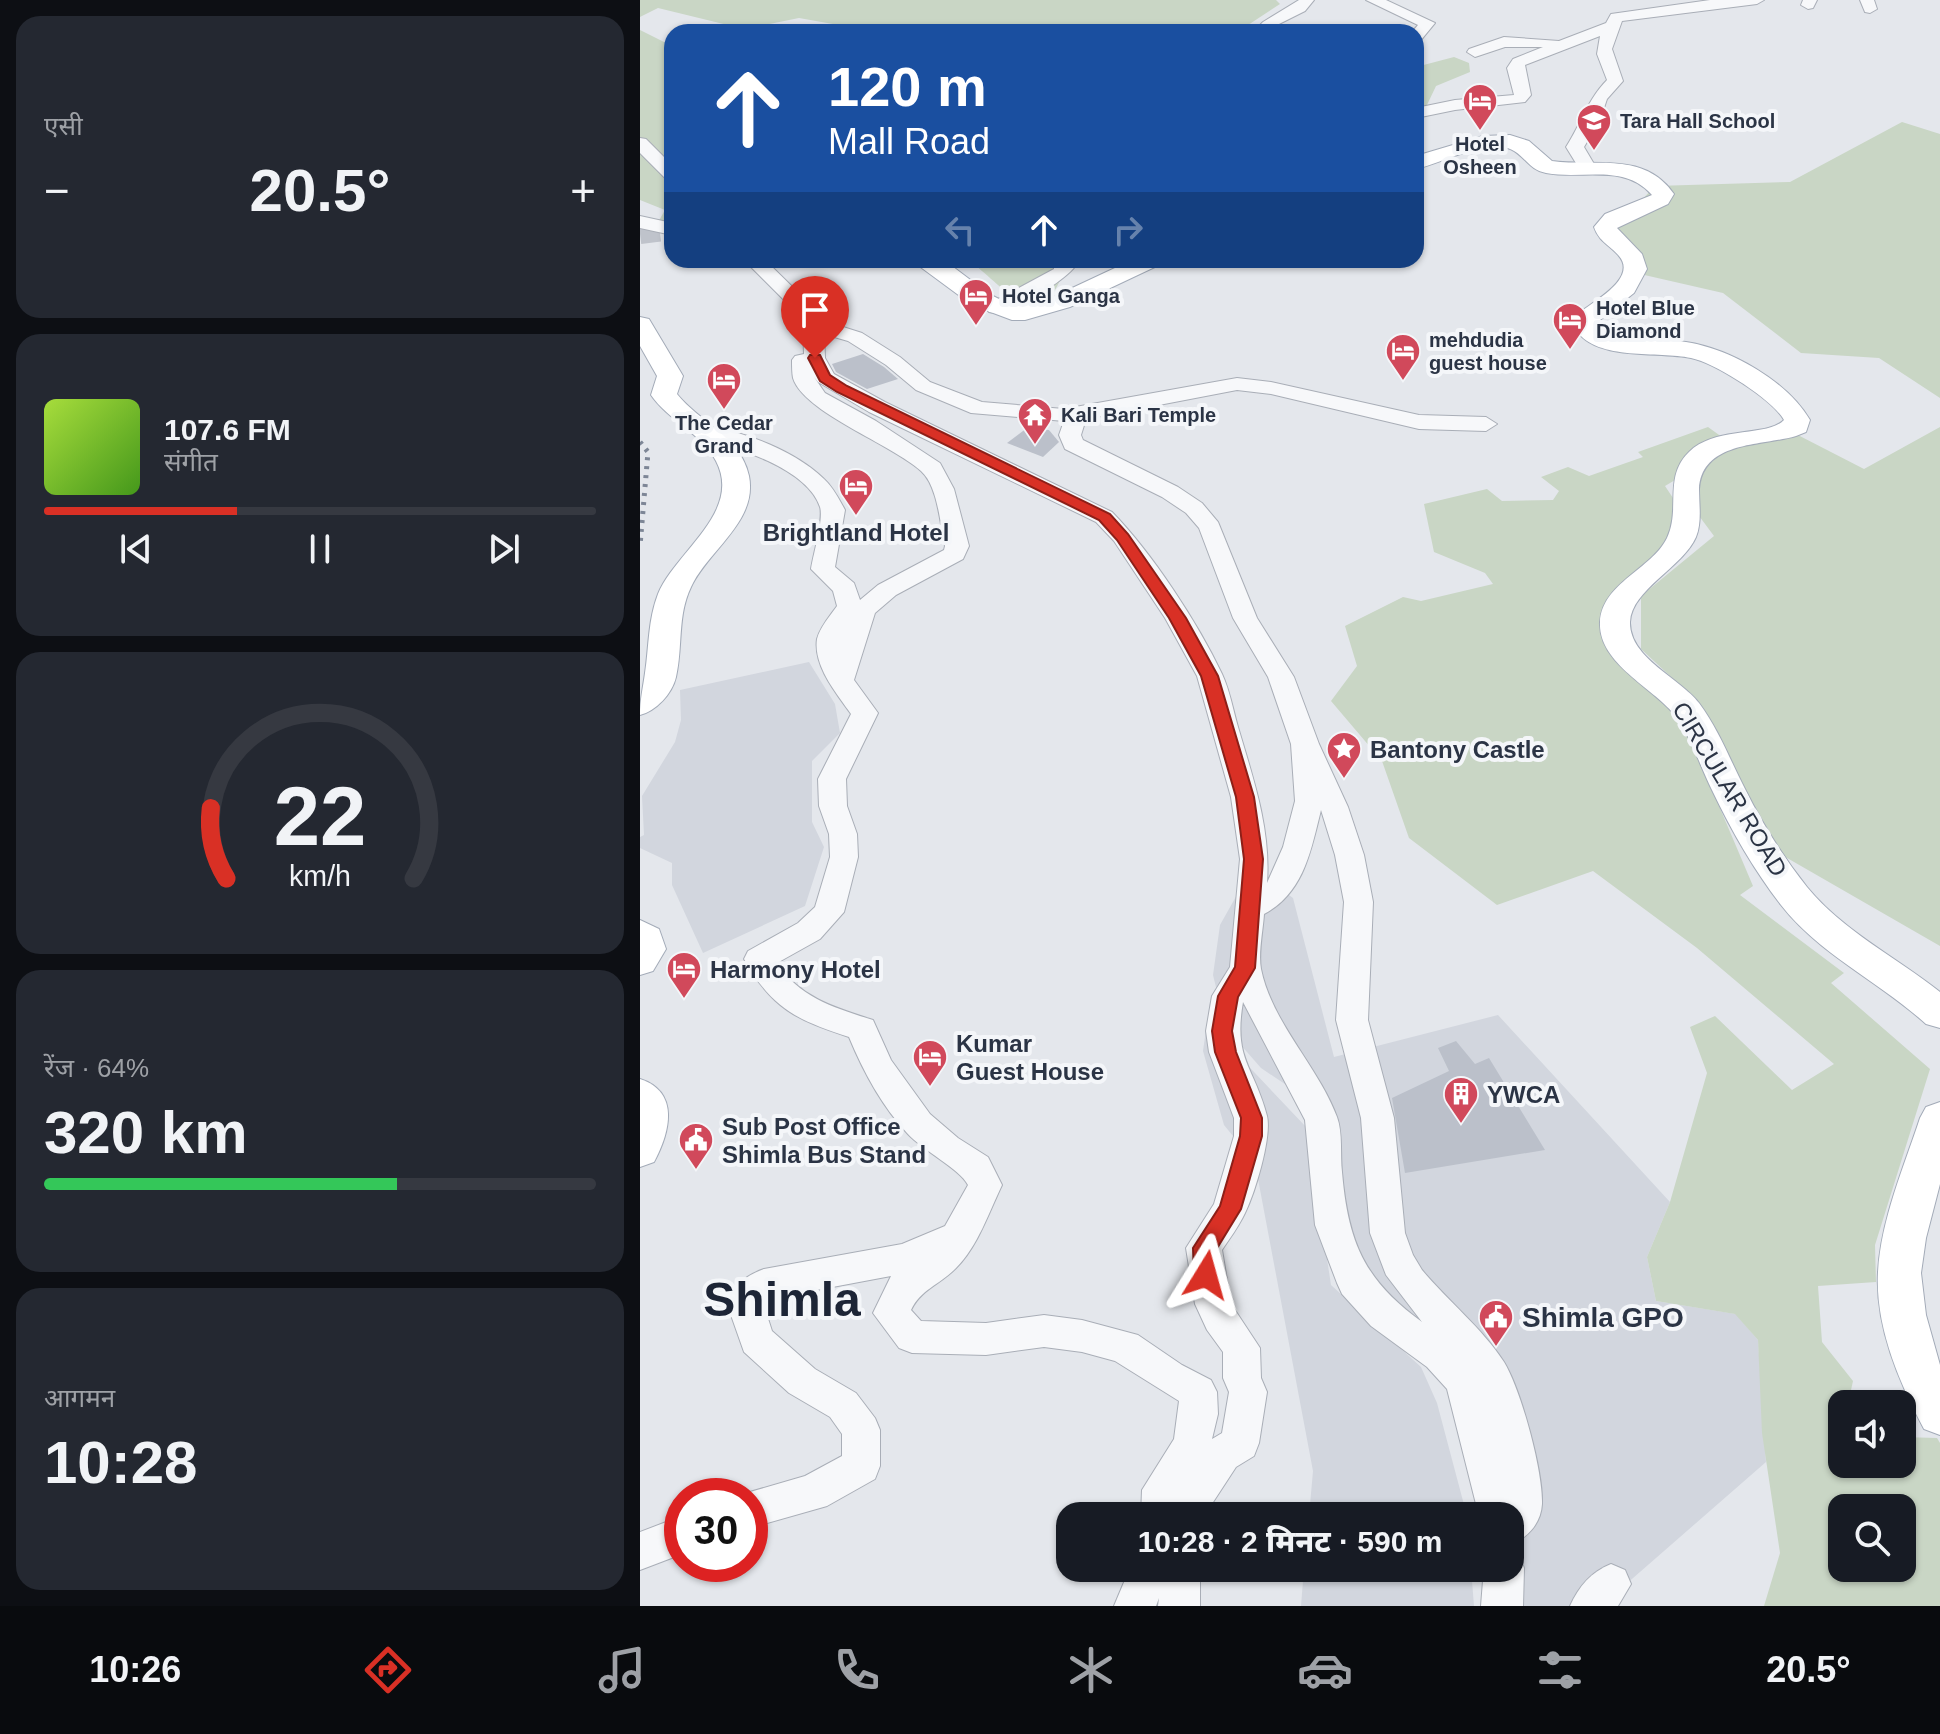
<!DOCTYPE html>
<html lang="hi">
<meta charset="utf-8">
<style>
body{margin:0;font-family:Arial,"Noto Sans Devanagari",sans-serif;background:#242831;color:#f1f3f6;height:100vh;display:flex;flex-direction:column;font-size:30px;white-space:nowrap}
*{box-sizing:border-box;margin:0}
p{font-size:26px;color:#9ea1a6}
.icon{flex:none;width:44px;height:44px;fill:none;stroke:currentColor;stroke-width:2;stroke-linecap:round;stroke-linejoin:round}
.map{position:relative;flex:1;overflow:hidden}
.sheet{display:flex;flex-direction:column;gap:16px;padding:16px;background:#0d0f14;width:640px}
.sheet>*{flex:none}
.guide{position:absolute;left:24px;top:24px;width:760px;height:244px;border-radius:24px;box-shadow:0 2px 6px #0004;background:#1a4fa0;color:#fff;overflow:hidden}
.fabs{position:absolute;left:1188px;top:1390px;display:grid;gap:16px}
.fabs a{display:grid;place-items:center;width:88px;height:88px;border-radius:16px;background:#171b24;box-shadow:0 2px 6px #0004;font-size:40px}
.speed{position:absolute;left:24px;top:1478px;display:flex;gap:16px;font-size:40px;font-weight:700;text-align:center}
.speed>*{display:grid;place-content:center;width:104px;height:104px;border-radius:50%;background:#171b24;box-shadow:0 2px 6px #0004;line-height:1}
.speed .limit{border:12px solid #d22;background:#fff;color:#111}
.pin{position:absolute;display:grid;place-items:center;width:68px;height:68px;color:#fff;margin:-82px -34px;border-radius:50% 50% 50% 0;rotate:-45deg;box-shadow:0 0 8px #0007}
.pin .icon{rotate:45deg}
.me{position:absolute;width:88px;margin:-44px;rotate:8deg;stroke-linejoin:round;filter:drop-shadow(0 0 6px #0008)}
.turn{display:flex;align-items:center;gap:28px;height:168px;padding:0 32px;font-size:36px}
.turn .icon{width:104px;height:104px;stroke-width:2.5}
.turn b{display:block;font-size:56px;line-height:68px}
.lanes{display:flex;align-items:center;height:76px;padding:0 32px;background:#0003;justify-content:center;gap:40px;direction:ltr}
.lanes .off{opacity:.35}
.big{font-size:60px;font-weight:800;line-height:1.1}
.sheet .tile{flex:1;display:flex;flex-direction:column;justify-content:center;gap:12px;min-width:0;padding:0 28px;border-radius:24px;background:#242831}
.sheet .dial{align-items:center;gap:0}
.dial svg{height:208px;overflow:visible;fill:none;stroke:#363941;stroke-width:7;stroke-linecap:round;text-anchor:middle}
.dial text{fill:#f1f3f6;stroke:none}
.song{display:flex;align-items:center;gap:24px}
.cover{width:96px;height:96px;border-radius:12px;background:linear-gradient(135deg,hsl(80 70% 55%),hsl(100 70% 35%))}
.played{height:8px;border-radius:4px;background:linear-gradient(90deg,#d93025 35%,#363941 35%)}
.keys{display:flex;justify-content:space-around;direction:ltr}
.heat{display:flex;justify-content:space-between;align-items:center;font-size:44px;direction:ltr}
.charge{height:12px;border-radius:6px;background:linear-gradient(90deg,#34c759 64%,#363941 0)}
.trip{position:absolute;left:416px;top:1502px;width:468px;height:80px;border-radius:24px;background:#171b24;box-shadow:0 2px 6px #0004;font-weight:800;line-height:80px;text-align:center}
.menu{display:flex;height:128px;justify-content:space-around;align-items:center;background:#090b0e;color:#9ea1a6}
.menu .icon{width:56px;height:56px}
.menu .on{color:#d93025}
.menu b{font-size:36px;color:#f1f3f6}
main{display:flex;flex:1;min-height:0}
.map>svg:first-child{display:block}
.built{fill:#d2d6de}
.green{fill:#c9d6c5;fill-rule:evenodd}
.building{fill:#bbc0ca}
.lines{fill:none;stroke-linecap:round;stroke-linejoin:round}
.major-tunnel{stroke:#bfc3cb;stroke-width:20;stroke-dasharray:20 10;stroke-linecap:butt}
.minor-casing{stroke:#a9aeb7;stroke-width:2}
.major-casing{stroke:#a3abb8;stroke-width:2}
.minor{fill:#f7f8fa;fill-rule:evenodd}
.major{fill:#fff;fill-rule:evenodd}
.rail{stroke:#7d8696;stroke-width:5;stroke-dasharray:3 6;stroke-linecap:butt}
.route{fill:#d93025;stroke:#8d1f18;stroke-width:2}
.labels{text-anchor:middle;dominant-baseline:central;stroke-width:8;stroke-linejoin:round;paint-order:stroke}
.far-poi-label{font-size:20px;font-weight:bold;fill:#2b3445;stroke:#f4f6f9;text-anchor:start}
.poi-label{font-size:24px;font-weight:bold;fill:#2b3445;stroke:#f4f6f9;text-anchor:start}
.street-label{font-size:24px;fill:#2b3445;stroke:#f4f6f9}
.near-poi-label{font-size:28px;font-weight:bold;fill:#2b3445;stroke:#f4f6f9;text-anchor:start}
.near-town-label{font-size:48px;font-weight:bold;fill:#1d2536;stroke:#f4f6f9}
</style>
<main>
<section class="sheet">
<div class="tile"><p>एसी</p>
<div class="heat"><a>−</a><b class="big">20.5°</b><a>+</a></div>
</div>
<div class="tile">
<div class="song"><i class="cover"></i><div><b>107.6 FM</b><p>संगीत</p></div></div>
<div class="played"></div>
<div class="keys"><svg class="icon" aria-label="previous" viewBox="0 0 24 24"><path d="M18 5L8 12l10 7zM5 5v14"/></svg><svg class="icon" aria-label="pause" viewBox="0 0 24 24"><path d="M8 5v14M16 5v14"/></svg><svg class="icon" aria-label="next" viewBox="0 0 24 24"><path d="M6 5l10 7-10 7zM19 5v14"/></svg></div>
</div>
<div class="tile dial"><svg viewBox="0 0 100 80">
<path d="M14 69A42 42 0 1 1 86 69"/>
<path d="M14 69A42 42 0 0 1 8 42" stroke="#d93025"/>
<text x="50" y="56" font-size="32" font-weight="700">22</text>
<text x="50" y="72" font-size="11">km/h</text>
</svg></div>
<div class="tile"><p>रेंज · 64%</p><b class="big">320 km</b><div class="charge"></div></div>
<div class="tile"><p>आगमन</p><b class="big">10:28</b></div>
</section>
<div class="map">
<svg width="1300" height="1606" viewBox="0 0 1300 1606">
<rect width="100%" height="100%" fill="#e4e7ec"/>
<g class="built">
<polygon points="169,662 195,704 200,733 172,761 172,822 184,847 165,906 63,953 32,885 32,863 0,848 0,837 4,835 2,796 35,742 41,720 40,690"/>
<polygon points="612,868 653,898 694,1057 858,1015 1030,1202 1007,1257 1016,1301 1096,1314 1118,1340 1126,1462 961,1606 869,1606 870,1516 803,1362 724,1283 682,1109 621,1068 586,1028 573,975 580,925"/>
<polygon points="570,1002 579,1035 667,1128 691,1285 781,1367 797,1403 827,1516 669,1516 673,1471 615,1163 584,1125 563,1051"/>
<polygon points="664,1568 831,1568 834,1606 661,1606"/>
</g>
<g class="green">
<polygon points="0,0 636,0 640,4 605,27 536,32 238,32 159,18 104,29 18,8 0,17"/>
<polygon points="0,30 32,46 32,226 17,224 25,210 0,200"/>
<polygon points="814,57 829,63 830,72 796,86 786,107 776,109 776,67"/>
<polygon points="1262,122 1300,134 1300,398 1239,358 1161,353 1083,293 1000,274 976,227 1015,186 1150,182"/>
<path d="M327,260H429C424,270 419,286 412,294C385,324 350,272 327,260Z"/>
<path d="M1068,427L1093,445L1152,432L1224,469L1300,427V946L1135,851L1059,703L1001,649V596L1074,536L1039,489L1087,449L1025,486L1055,531L981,595L976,647L1037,707L1113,886L1100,895L1204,973L1191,983L1290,1069L1235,1245L1236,1282L1178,1286L1182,1342L1213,1381L1208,1404H1202V1464H1262V1437L1297,1438L1300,1443V1606H1124L1140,1553L1122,1433L1118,1340L1095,1314L1016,1301L1007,1257L1030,1202L1067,1073L1050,1027L1075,1016L1152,1090L1194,1064L1057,948L953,871L857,905L769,838L742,761L691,701L717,666L705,626L763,597L781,601L853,584L845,573L794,552L784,504L847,489L862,501L913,500L919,491L901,477L928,467L949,476L1003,457L998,452ZM1202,1508H1262V1568H1202Z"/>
</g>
<g class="building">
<polygon points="223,354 244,367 258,379 227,389 196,372 192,364"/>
<polygon points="387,428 409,430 419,442 403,457 367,443"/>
<polygon points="816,1041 835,1064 849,1058 905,1150 765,1173 752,1098 809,1071 798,1048"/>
</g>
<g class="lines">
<polyline class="major-tunnel" points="0,234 32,230"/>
<defs>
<g id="minor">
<polygon points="659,0 674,0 665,11 637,25 642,32 626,32 620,25 623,22"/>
<polygon points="726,0 746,0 795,23 781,40 776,42 776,32 772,32 778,25"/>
<path d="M1070,0H1124L1117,4L982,21L972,49L983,81L967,99L960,120L944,147L957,169L954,173H942L926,147C941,124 948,99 967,80L957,54L960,36L885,65L891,95L885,102L815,110L776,118V108L815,100L874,95L867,68L873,59L903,47H865L835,57L827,52L829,49L864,37L919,41L966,23L971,14Z"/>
<polygon points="1163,0 1177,0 1173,8 1168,9 1161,5"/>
<polygon points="1220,0 1234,0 1237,9 1230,13 1225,12"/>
<polygon points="0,138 6,139 32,165 32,180 26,179 0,153"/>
<polygon points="0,216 32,223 32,235 0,228"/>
<path d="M104,260H125L172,306L181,320L222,333L260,357L290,382L342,402L424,409L597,378L631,382L779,415L846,417L857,424L846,431L779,429L631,394L597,390L446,419L441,435L443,440L538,487L562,503L578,522L617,618L654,677L679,744L708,807L724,855L733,902L728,1020L754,1118L765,1233L773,1255L782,1270C808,1301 842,1328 864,1362C881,1390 903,1471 902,1504C901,1524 887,1538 870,1545V1516H839L807,1389L787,1367L731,1326L702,1294L697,1283L675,1225L665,1120L603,1002C593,1060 614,1066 627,1116C632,1137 615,1193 605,1213C599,1226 590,1238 582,1250L591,1304L620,1348L621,1378L627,1392L619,1443L614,1456L596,1467L564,1516H501L502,1490L534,1439L539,1401L475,1361L442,1352L404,1347L346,1355L272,1353L259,1348L233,1313L251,1276L134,1298L124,1306L132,1331L175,1369L216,1393L235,1418L240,1430V1466L235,1479L187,1506L110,1528V1496H96L165,1476L202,1456V1434L190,1417L149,1393L104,1352L86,1301C94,1285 107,1275 124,1269L262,1244L305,1226L328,1185C320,1169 282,1150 267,1133C242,1106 223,1071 209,1037C157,1020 132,1009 104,959L108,951L158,923L175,907L190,857L189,834L179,806L178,779L211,714C197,694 173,666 177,639C180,627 190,616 197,606L193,591L171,569C173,555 184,519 180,507C167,468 94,446 58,438L55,433L66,426C106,432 155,451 184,479C193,487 199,499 205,510L195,567L214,583L220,600L238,585L304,550L305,546C300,524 298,486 281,471C253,445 163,412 153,378C152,373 152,366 152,360L155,356L164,354L163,324L157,313ZM184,334L208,341L246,365L276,390L331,413L424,421L419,435L425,449L522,497L546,513L559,528L593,618L628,677L651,744L655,801L643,847L627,883C631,829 613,778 598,727C593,710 590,691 582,674C558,623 512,553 472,512L245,402L194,374L185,358ZM174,377L178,382L229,412L456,522L474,541L525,618L557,676L591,797L600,859L590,967L572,996L566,1031L569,1052L594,1118V1136L574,1204L546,1248L555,1304L567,1330L583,1352V1378L589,1392L582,1433L572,1439L578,1414L577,1392L571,1380L542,1365L498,1335L442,1320L404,1315L346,1323L281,1321L271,1310C281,1289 301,1284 316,1268C338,1246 349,1212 362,1185L348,1157L318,1138L290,1114L251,1060L233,1020C195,1008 160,998 137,963L180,939L204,912L218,857L217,834L207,806L206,779L238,713L214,680L235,613L256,595L323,559L329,546L314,489L300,463L236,421L185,393ZM681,810L695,855L704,902L696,1020L721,1118L730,1233L746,1275L782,1322C724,1280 708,1242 702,1172C700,1155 703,1133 697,1117C678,1066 632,1023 621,969C618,953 623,931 624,914C664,893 671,850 681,810Z"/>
<path d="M414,260H434L436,265C426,281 367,317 349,312L346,308L349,304L414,269Z"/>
<polygon points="42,1516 42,1554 0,1570 0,1532"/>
<polygon points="870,1551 878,1554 884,1568 883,1606 841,1606 844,1568 870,1568"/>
<path d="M971,1564L985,1570L991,1584L978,1606H930C939,1586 951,1572 971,1564Z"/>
<polygon points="490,1568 560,1568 560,1606 518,1606 519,1598 516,1606 474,1606"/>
</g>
<g id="major">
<path d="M870,135L889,141L912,161C956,167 1004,151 1034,194L1028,204L977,228L1002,254L1007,269L994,293L960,320L961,328C987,343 1017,338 1046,342C1091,349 1147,381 1170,420L1166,432L1156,436C1122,446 1062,441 1059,489C1059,505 1062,522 1056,537C1043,567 991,590 990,622C989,658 1040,678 1059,703C1079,730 1090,760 1105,789C1122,823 1143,857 1167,887C1203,931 1256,957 1300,992V1028L1286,1024C1240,982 1180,955 1141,905C1114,870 1091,830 1072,790C1060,766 1051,736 1034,714C1012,687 958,663 960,622C962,583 1012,569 1027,538C1041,509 1023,477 1049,452C1075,426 1128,437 1144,420C1132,399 1075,363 1051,358C1019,351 957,361 937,331L936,318L939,313C954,301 998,278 979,256C970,245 959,242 954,227L965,214L1012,195C984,163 943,180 906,173C886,170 882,147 860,147C830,146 804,162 776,169V156L843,136Z"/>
<polygon points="271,260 304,260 349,294 373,306 385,305 413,297 492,260 523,260 519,265 430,307 385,320 372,320 332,305"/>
<path d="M0,317L9,319L43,376L37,394C59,422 101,437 109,476C118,522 68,550 51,587C37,616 43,647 36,677C32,694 16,711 0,715C0,699 3,688 5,673C9,646 8,620 18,594C35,552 103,512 76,461C62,434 28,420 11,395L17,376L0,346Z"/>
<polygon points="0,920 19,929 26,949 13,971 0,975"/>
<path d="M0,1079C40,1092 30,1132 14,1162L0,1167Z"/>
<path d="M1300,1102V1184L1286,1238L1281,1273L1286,1315L1300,1365V1435L1284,1429C1259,1382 1235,1326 1238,1272C1241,1219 1264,1167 1280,1118L1286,1107Z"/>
</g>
</defs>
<use href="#minor" class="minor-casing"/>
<use href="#major" class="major-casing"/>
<use href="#minor" class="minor"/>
<use href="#major" class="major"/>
<polyline class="rail" points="0,442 8,452 0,546"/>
</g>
<polygon class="route" points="170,355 180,355 190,375 207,386 470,514 488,534 546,618 578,676 614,797 623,859 615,968 598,997 592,1031 596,1052 622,1118 622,1136 601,1209 576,1250 577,1275 574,1282 566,1285 557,1282 554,1275 553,1248 580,1206 600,1136 601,1118 575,1052 572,1031 578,996 595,967 604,859 596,797 561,676 529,618 477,540 459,520 197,392 180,381 168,358"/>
<defs>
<symbol id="hotel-pin" viewBox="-11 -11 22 30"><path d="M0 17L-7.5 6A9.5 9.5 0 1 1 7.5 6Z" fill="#d1495b" stroke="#f4f6f9"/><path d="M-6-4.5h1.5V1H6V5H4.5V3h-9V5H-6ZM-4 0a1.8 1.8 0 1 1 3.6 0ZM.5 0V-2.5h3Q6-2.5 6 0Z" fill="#fff"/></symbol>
<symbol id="school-pin" viewBox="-11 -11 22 30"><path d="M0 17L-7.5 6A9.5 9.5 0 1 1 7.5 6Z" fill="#d1495b" stroke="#f4f6f9"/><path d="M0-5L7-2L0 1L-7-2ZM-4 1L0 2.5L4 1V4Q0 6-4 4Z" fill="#fff"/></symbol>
<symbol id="temple-pin" viewBox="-11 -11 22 30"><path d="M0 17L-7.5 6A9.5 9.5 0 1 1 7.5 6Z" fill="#d1495b" stroke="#f4f6f9"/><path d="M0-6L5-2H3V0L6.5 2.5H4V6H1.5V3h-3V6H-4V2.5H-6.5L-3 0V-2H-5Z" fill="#fff"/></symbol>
<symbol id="sight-pin" viewBox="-11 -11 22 30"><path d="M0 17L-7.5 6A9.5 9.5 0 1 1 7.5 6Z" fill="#d1495b" stroke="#f4f6f9"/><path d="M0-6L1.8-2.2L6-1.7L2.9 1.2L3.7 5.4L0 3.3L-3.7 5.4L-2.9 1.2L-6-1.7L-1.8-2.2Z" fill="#fff"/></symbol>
<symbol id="building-pin" viewBox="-11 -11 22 30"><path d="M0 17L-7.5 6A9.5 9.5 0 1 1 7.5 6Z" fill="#d1495b" stroke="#f4f6f9"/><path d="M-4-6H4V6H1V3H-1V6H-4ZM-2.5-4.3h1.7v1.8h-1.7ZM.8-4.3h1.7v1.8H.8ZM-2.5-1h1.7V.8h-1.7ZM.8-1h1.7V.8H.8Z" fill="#fff"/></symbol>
<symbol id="civic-pin" viewBox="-11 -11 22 30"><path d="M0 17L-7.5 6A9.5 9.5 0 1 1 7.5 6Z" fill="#d1495b" stroke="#f4f6f9"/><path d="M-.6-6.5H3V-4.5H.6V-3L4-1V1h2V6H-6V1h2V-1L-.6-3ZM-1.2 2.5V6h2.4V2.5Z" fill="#fff"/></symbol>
</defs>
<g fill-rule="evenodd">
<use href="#hotel-pin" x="820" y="81" width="40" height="54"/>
<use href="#school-pin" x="934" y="101" width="40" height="54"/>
<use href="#hotel-pin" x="316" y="276" width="40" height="54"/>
<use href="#hotel-pin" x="910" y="300" width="40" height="54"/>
<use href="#hotel-pin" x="743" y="331" width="40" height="54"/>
<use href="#hotel-pin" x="64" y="360" width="40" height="54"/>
<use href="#temple-pin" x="375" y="395" width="40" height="54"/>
<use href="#hotel-pin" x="196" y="466" width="40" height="54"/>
<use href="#sight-pin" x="684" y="729" width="40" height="54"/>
<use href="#hotel-pin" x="24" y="949" width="40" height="54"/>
<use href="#hotel-pin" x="270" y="1037" width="40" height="54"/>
<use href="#building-pin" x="801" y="1074" width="40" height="54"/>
<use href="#civic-pin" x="36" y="1120" width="40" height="54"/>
<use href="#civic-pin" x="836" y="1297" width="40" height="54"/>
</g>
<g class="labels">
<g class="far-poi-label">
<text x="980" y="121">Tara Hall School</text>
<text x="840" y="144" text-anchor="middle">Hotel<tspan x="840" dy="23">Osheen</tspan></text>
<text x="362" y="296">Hotel Ganga</text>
<text x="956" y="308">Hotel Blue<tspan x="956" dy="23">Diamond</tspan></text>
<text x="789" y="340">mehdudia<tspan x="789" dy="23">guest house</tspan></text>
<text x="421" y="415">Kali Bari Temple</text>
<text x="84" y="423" text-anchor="middle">The Cedar<tspan x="84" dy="23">Grand</tspan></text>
</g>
<g class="poi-label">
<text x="216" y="532" text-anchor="middle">Brightland Hotel</text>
<text x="730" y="749">Bantony Castle</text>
<text x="70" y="969">Harmony Hotel</text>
<text x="316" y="1043">Kumar<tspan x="316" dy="28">Guest House</tspan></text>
<text x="847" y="1094">YWCA</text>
<text x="82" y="1126">Sub Post Office<tspan x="82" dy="28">Shimla Bus Stand</tspan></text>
</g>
<g class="street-label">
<text transform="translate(1090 789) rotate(59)">CIRCULAR ROAD</text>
</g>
<g class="near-poi-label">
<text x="882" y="1317">Shimla GPO</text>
</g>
<g class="near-town-label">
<text x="142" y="1299">Shimla</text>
</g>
</g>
</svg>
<div class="fabs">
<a><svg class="icon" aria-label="sound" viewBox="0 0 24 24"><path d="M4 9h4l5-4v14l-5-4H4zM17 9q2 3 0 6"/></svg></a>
<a><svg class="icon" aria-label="search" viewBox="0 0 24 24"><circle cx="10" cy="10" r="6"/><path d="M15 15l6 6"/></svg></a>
</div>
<div class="speed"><div class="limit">30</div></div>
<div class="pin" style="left:175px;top:358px;background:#d93025"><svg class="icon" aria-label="arrive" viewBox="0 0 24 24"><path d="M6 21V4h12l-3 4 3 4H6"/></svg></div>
<svg class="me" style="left:566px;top:1275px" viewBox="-20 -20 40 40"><path d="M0-17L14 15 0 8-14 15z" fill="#d93025" stroke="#fff" stroke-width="4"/></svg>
<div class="trip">10:28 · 2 मिनट · 590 m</div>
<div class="guide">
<div class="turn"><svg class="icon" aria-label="ahead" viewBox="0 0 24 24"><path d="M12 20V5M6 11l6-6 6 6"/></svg><div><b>120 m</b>Mall Road</div></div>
<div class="lanes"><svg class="icon off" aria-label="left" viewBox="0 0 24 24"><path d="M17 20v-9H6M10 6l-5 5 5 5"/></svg><svg class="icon" aria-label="ahead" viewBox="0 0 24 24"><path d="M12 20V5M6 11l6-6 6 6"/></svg><svg class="icon off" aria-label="right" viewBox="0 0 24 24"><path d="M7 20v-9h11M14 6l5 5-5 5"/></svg></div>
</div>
</div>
</main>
<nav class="menu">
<b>10:26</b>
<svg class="icon on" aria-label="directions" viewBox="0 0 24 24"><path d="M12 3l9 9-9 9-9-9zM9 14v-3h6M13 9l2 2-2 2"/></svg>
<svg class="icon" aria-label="music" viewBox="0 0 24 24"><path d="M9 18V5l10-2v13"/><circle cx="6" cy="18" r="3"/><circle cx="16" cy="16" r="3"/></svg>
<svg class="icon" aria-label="phone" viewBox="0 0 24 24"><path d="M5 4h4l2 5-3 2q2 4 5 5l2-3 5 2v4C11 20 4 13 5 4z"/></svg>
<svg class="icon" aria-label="climate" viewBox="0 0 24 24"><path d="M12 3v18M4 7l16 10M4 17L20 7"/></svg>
<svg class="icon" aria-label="car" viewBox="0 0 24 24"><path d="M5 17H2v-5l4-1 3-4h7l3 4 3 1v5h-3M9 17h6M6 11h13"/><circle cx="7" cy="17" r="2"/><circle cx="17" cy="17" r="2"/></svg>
<svg class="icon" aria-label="filters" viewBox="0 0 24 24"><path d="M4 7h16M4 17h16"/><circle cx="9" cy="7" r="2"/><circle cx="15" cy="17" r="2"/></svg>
<b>20.5°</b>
</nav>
